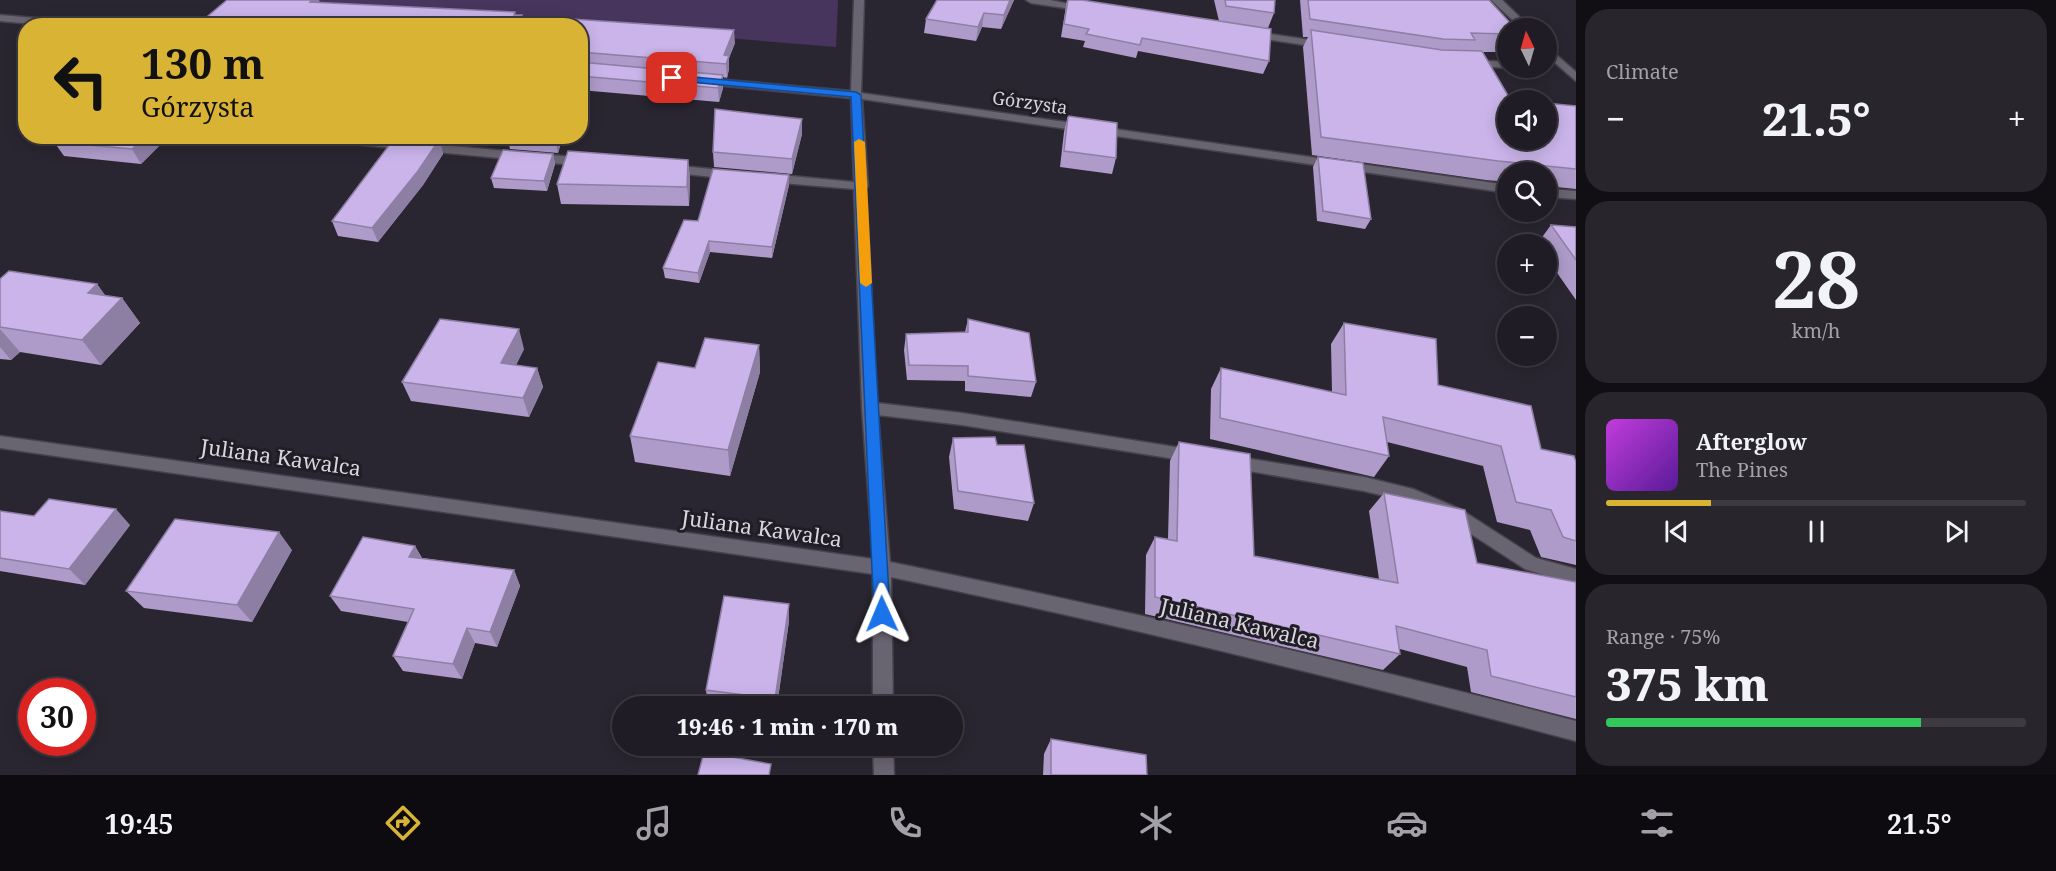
<!DOCTYPE html>
<meta charset="utf-8">
<style>
body{margin:0;font-family:"Noto Serif",serif;background:#28252d;color:#f1f3f6;height:100vh;display:flex;flex-direction:column;font-size:22px;white-space:nowrap}
*{box-sizing:border-box;margin:0}
p{font-size:20px;color:#a2a1a7}
.icon{flex:none;width:33px;height:33px;fill:none;stroke:currentColor;stroke-width:2;stroke-linecap:round;stroke-linejoin:round}
.map{position:relative;flex:1;overflow:hidden}
.sheet{display:flex;flex-direction:column;gap:9px;padding:9px;background:#120f14;width:480px}
.sheet>*{flex:none}
.banner{position:absolute;left:18px;top:18px;width:570px;height:126px;border-radius:24px;box-shadow:0 3px 15px #0003,0 0 0 2px #3d3a42;background:#d9b334;color:#111;overflow:hidden}
.needle{width:39px;rotate:355deg}
.fabs{position:absolute;left:1497px;top:18px;display:grid;gap:12px}
.fabs a{display:grid;place-items:center;width:60px;height:60px;border-radius:50%;background:#201c25;box-shadow:0 3px 15px #0003,0 0 0 2px #3d3a42;font-size:30px}
.speed{position:absolute;left:18px;top:678px;display:flex;gap:12px;font-size:30px;font-weight:700;text-align:center}
.speed>*{display:grid;place-content:center;width:78px;height:78px;border-radius:50%;background:#201c25;box-shadow:0 3px 15px #0003,0 0 0 2px #3d3a42;line-height:1}
.speed .limit{border:9px solid #d22;background:#fff;color:#111}
.pin{position:absolute;display:grid;place-items:center;width:51px;height:51px;color:#fff;margin:-26px;border-radius:12px;box-shadow:0 3px 9px #0006}
.me{position:absolute;width:66px;margin:-33px;rotate:359deg;stroke-linejoin:round;filter:drop-shadow(0 0 4px #0008)}
.turn{display:flex;align-items:center;gap:21px;height:126px;padding:0 24px;font-size:27px}
.turn .icon{width:78px;height:78px;stroke-width:2.5}
.turn b{display:block;font-size:42px;line-height:51px}
.big{font-size:45px;font-weight:800;line-height:1.1}
.sheet .tile{flex:1;display:flex;flex-direction:column;justify-content:center;gap:9px;min-width:0;padding:0 21px;border-radius:24px;background:#28252d}
.sheet .dial{align-items:center;gap:0}
.dial b{font-size:78px;line-height:1}
.song{display:flex;align-items:center;gap:18px}
.cover{width:72px;height:72px;border-radius:9px;background:linear-gradient(135deg,hsl(290 70% 55%),hsl(270 70% 35%))}
.played{height:6px;border-radius:3px;background:linear-gradient(90deg,#d9b334 25%,#3d3a42 25%)}
.keys{display:flex;justify-content:space-around;direction:ltr}
.heat{display:flex;justify-content:space-between;align-items:center;font-size:33px;direction:ltr}
.charge{height:9px;border-radius:4px;background:linear-gradient(90deg,#34c759 75%,#3d3a42 0)}
.trip{position:absolute;left:612px;top:696px;width:351px;height:60px;border-radius:30px;background:#201c25;box-shadow:0 3px 15px #0003,0 0 0 2px #3d3a42;font-weight:800;line-height:60px;text-align:center}
.tab-bar{display:flex;height:96px;justify-content:space-around;align-items:center;background:#0d0b0f;color:#a2a1a7}
.tab-bar .icon{width:42px;height:42px}
.tab-bar .active{color:#d9b334}
.tab-bar b{font-size:27px;color:#f1f3f6}
main{display:flex;flex:1;min-height:0}
.map>svg:first-child{display:block}
.green{fill:#48355e}
.lines{fill:none;stroke-linecap:round;stroke-linejoin:round}
.minor-casing{stroke:#46424c;stroke-width:3}
.minor{fill:#696471;fill-rule:evenodd}
.wall{fill:#ae9bc9}
.shaded-wall{fill:#8d7ea4}
.building{fill:#cab4ea;stroke:#8d7ea4;stroke-width:1.5}
.route{fill:#1a73e8;stroke:#114b97;stroke-width:1.5}
.slow{fill:#f59e0b}
.labels{text-anchor:middle;dominant-baseline:central;stroke-width:6;stroke-linejoin:round;paint-order:stroke}
.far-street-label{font-size:18px;fill:#d8d5dc;stroke:#211d27}
.street-label{font-size:21px;fill:#d8d5dc;stroke:#211d27}
</style>
<main>
<div class="map">
<svg width="1576" height="775" viewBox="0 0 1576 775">
<rect width="100%" height="100%" fill="#2a2631"/>
<polygon class="green" points="264,0 838,0 836,47"/>
<g class="lines">
<defs>
<g id="minor">
<path d="M854,0H864L861,93L1508,185V193L862,99L868,186L866,189L877,403L962,413L1194,450L1200,452L1202,456L1200,460L1194,462L962,425L878,415L890,562C1120,609 1349,662 1576,721V741C1349,680 1121,625 891,577L893,706H873V574L0,448V436L873,559L862,408L854,189L770,182L764,178L770,174L854,182L851,98L703,84L698,81L703,78L851,91Z"/>
<polygon points="1026,0 1050,0 1089,8 1084,11 1031,3"/>
<polygon points="1491,0 1502,0 1531,28 1521,28"/>
<polygon points="0,15 95,23 100,26 54,26 0,21"/>
<polygon points="1250,31 1324,42 1329,45 1324,48 1246,36 1246,32"/>
<polygon points="1546,46 1576,72 1576,81 1546,55"/>
<polygon points="1470,60 1508,62 1508,68 1511,68 1508,68 1466,65 1465,63"/>
<polygon points="294,136 342,136 584,158 590,162 584,166 299,139"/>
<polygon points="671,165 731,171 737,175 731,179 667,172 665,169"/>
<polygon points="1546,189 1576,191 1576,199 1546,197"/>
<polygon points="1232,456 1364,477 1413,489 1460,509 1536,558 1576,569 1576,585 1525,569 1448,519 1410,502 1364,491 1232,468 1226,467 1224,462 1226,457"/>
<polygon points="873,746 893,746 894,775 874,775"/>
</g>
</defs>
<use href="#minor" class="minor-casing"/>
<use href="#minor" class="minor"/>
</g>
<g class="wall">
<polygon points="937,0 1014,0 1001,29 982,27 976,41 924,33 926,19"/>
<polygon points="1067,0 1219,21 1214,0 1275,0 1274,13 1268,28 1269,61 1263,74 1138,51 1136,58 1083,47 1085,41 1061,37"/>
<polygon points="1300,0 1489,0 1508,34 1508,52 1482,52 1510,99 1576,106 1576,189 1546,186 1546,172 1508,172 1508,182 1486,180 1312,155 1303,47 1308,37 1303,37"/>
<polygon points="580,26 735,43 729,58 729,69 727,78 723,77 723,88 719,102 580,90"/>
<polygon points="1068,116 1116,158 1112,174 1060,167 1064,132"/>
<polygon points="802,134 792,174 714,167 713,152"/>
<polygon points="60,136 169,136 141,164 64,156 54,142"/>
<polygon points="408,136 455,136 450,143 440,142 443,154 423,185 378,242 338,236 332,221 408,138"/>
<polygon points="507,136 563,136 558,153 510,149"/>
<polygon points="553,154 555,164 547,191 494,188 491,178"/>
<polygon points="1318,157 1371,219 1365,229 1317,221 1313,167"/>
<polygon points="688,160 690,179 689,206 561,204 557,184"/>
<polygon points="789,185 772,258 710,252 699,283 665,278 663,268 698,221"/>
<polygon points="1551,225 1576,227 1576,300 1546,257 1546,244 1537,244"/>
<polygon points="0,279 97,284 105,296 122,298 140,323 101,365 20,352 11,360 0,359"/>
<polygon points="968,319 1036,382 1031,397 965,391 965,381 907,380 904,350 906,334 965,332"/>
<polygon points="1344,323 1438,385 1541,449 1576,462 1576,565 1541,557 1530,530 1497,522 1483,466 1387,442 1389,456 1374,477 1210,439 1211,389 1221,368 1332,392 1331,344"/>
<polygon points="759,345 760,372 730,476 635,462 630,436 695,368"/>
<polygon points="524,349 516,365 537,368 543,387 529,417 411,401 402,382"/>
<polygon points="953,438 997,445 1034,503 1028,521 954,509 949,457"/>
<polygon points="1179,442 1254,556 1379,579 1369,511 1384,493 1477,563 1576,582 1576,719 1471,692 1467,667 1400,649 1400,654 1383,670 1145,614 1146,555 1155,537 1168,539 1170,461"/>
<polygon points="0,511 34,516 130,525 85,585 0,571"/>
<polygon points="415,546 422,558 514,570 520,586 497,647 475,643 462,679 403,671 393,656 408,622 341,611 330,596"/>
<polygon points="292,550 252,622 144,608 126,591"/>
<polygon points="789,621 777,706 708,706 706,690"/>
<polygon points="1051,739 1147,775 1043,775 1044,754"/>
</g>
<g class="shaded-wall">
<polygon points="312,0 319,0 322,8 310,2"/>
<polygon points="1010,0 1014,0 1001,29 1004,15"/>
<polygon points="515,12 517,21 522,15 524,26 515,26 514,15"/>
<polygon points="984,13 982,27 976,41 978,27"/>
<polygon points="734,30 735,43 729,58 729,69 727,78 726,64 724,55"/>
<polygon points="723,75 723,88 719,102 718,88"/>
<polygon points="802,119 802,134 792,174 792,159"/>
<polygon points="146,136 169,136 141,164 132,149"/>
<polygon points="448,136 455,136 450,143"/>
<polygon points="556,136 563,136 558,153 555,139"/>
<polygon points="439,140 443,154 423,185 378,242 372,228"/>
<polygon points="553,154 555,164 547,191 544,181"/>
<polygon points="688,160 690,179 689,206 687,187"/>
<polygon points="789,175 789,185 772,258 772,247"/>
<polygon points="709,241 710,252 699,283 698,273"/>
<polygon points="97,284 114,307 122,298 140,323 101,365 82,340 88,293"/>
<polygon points="0,329 20,352 11,360 0,347"/>
<polygon points="519,329 524,349 507,383 501,363"/>
<polygon points="759,345 760,372 730,476 728,450"/>
<polygon points="537,368 543,387 529,417 523,398"/>
<polygon points="116,509 130,525 85,585 69,569"/>
<polygon points="279,532 292,550 252,622 237,605"/>
<polygon points="415,546 423,562 409,557"/>
<polygon points="514,570 520,586 497,647 490,632"/>
<polygon points="789,604 789,621 777,706 776,706 775,699"/>
<polygon points="467,628 475,643 462,679 453,664"/>
</g>
<g class="building">
<polygon points="227,0 312,0 310,2 515,12 514,15 522,15 515,26 196,26"/>
<polygon points="937,0 1010,0 1004,15 984,13 978,27 926,19"/>
<polygon points="1068,0 1082,0 1271,29 1269,61 1142,38 1140,45 1086,34 1089,29 1064,24"/>
<polygon points="1225,0 1275,0 1274,13 1226,6"/>
<polygon points="1308,0 1489,0 1515,28 1508,28 1508,34 1471,33 1475,40 1443,39 1310,19"/>
<polygon points="557,18 734,30 724,55 729,56 726,64 580,52 580,26 554,26"/>
<polygon points="1311,30 1442,50 1482,51 1510,99 1523,100 1508,100 1508,140 1546,140 1546,103 1576,106 1576,169 1498,161 1321,137"/>
<polygon points="580,62 723,75 718,88 580,76"/>
<polygon points="715,109 802,119 792,159 713,152"/>
<polygon points="1068,116 1117,123 1116,158 1064,151"/>
<polygon points="60,136 146,136 132,149 54,142"/>
<polygon points="396,136 439,140 418,171 372,228 332,221"/>
<polygon points="523,136 556,136 555,139"/>
<polygon points="503,150 553,154 544,181 491,178"/>
<polygon points="568,151 688,160 687,187 557,184"/>
<polygon points="1318,157 1363,163 1371,219 1323,211"/>
<polygon points="713,169 789,175 772,247 709,241 698,273 663,268 684,220 698,221"/>
<polygon points="1551,225 1576,227 1576,260"/>
<polygon points="9,271 97,284 88,293 122,298 82,340 0,327 0,279"/>
<polygon points="440,319 519,329 501,363 537,368 523,398 402,382"/>
<polygon points="968,319 1029,333 1036,382 968,376 968,366 909,365 906,334 968,332"/>
<polygon points="1344,323 1436,339 1438,385 1531,406 1541,449 1574,456 1576,462 1576,541 1563,537 1551,510 1516,502 1501,446 1383,417 1389,456 1220,418 1221,368 1346,395"/>
<polygon points="705,338 759,345 728,450 630,436 658,362 695,368"/>
<polygon points="995,437 997,445 1024,445 1034,503 958,491 953,438"/>
<polygon points="1179,442 1250,454 1254,556 1398,583 1384,493 1465,510 1477,563 1576,582 1576,697 1491,676 1487,650 1396,626 1400,654 1155,597 1155,537 1177,541"/>
<polygon points="49,499 116,509 69,569 0,558 0,511 34,516"/>
<polygon points="175,519 279,532 237,605 126,591"/>
<polygon points="363,537 415,546 409,557 514,570 490,632 467,628 453,664 393,656 414,609 330,596"/>
<polygon points="724,596 789,604 775,699 706,690"/>
<polygon points="1051,739 1146,755 1147,775 1051,775"/>
<polygon points="704,752 771,764 769,775 698,775"/>
</g>
<polygon class="route" points="672,75 856,92 861,95 890,614 888,619 882,621 876,619 874,614 851,97 669,80 669,76"/>
<polygon class="slow" points="859,139 865,142 872,283 866,287 860,283 854,142"/>
<g class="labels">
<g class="far-street-label">
<text transform="translate(1030 102) rotate(8)">Górzysta</text>
</g>
<g class="street-label">
<text transform="translate(281 457) rotate(8)">Juliana Kawalca</text>
<text transform="translate(762 528) rotate(8)">Juliana Kawalca</text>
<text transform="translate(1240 623) rotate(13)">Juliana Kawalca</text>
</g>
</g>
</svg>
<div class="fabs">
<a><svg class="needle" viewBox="-14 -14 28 28"><path d="M0-13l5 13h-10z" fill="#e53935"/><path d="M0 13l5-13h-10z" fill="#a2a1a7"/></svg></a>
<a><svg class="icon" aria-label="sound" viewBox="0 0 24 24"><path d="M4 9h4l5-4v14l-5-4H4zM17 9q2 3 0 6"/></svg></a>
<a><svg class="icon" aria-label="search" viewBox="0 0 24 24"><circle cx="10" cy="10" r="6"/><path d="M15 15l6 6"/></svg></a>
<a>+</a>
<a>−</a>
</div>
<div class="speed"><div class="limit">30</div></div>
<div class="pin" style="left:672px;top:78px;background:#d93025"><svg class="icon" aria-label="arrive" viewBox="0 0 24 24"><path d="M6 21V4h12l-3 4 3 4H6"/></svg></div>
<svg class="me" style="left:882px;top:614px" viewBox="-20 -20 40 40"><path d="M0-17L14 15 0 8-14 15z" fill="#1a73e8" stroke="#fff" stroke-width="4"/></svg>
<div class="trip">19:46 · 1 min · 170 m</div>
<div class="banner">
<div class="turn"><svg class="icon" aria-label="left" viewBox="0 0 24 24"><path d="M17 20v-9H6M10 6l-5 5 5 5"/></svg><div><b>130 m</b>Górzysta</div></div>
</div>
</div>
<section class="sheet">
<div class="tile"><p>Climate</p>
<div class="heat"><a>−</a><b class="big">21.5°</b><a>+</a></div>
</div>
<div class="tile dial"><b>28</b><p>km/h</p></div>
<div class="tile">
<div class="song"><i class="cover"></i><div><b>Afterglow</b><p>The Pines</p></div></div>
<div class="played"></div>
<div class="keys"><svg class="icon" aria-label="previous" viewBox="0 0 24 24"><path d="M18 5L8 12l10 7zM5 5v14"/></svg><svg class="icon" aria-label="pause" viewBox="0 0 24 24"><path d="M8 5v14M16 5v14"/></svg><svg class="icon" aria-label="next" viewBox="0 0 24 24"><path d="M6 5l10 7-10 7zM19 5v14"/></svg></div>
</div>
<div class="tile"><p>Range · 75%</p><b class="big">375 km</b><div class="charge"></div></div>
</section>
</main>
<nav class="tab-bar">
<b>19:45</b>
<svg class="icon active" aria-label="directions" viewBox="0 0 24 24"><path d="M12 3l9 9-9 9-9-9zM9 14v-3h6M13 9l2 2-2 2"/></svg>
<svg class="icon" aria-label="music" viewBox="0 0 24 24"><path d="M9 18V5l10-2v13"/><circle cx="6" cy="18" r="3"/><circle cx="16" cy="16" r="3"/></svg>
<svg class="icon" aria-label="phone" viewBox="0 0 24 24"><path d="M5 4h4l2 5-3 2q2 4 5 5l2-3 5 2v4C11 20 4 13 5 4z"/></svg>
<svg class="icon" aria-label="climate" viewBox="0 0 24 24"><path d="M12 3v18M4 7l16 10M4 17L20 7"/></svg>
<svg class="icon" aria-label="car" viewBox="0 0 24 24"><path d="M5 17H2v-5l4-1 3-4h7l3 4 3 1v5h-3M9 17h6M6 11h13"/><circle cx="7" cy="17" r="2"/><circle cx="17" cy="17" r="2"/></svg>
<svg class="icon" aria-label="filters" viewBox="0 0 24 24"><path d="M4 7h16M4 17h16"/><circle cx="9" cy="7" r="2"/><circle cx="15" cy="17" r="2"/></svg>
<b>21.5°</b>
</nav>
